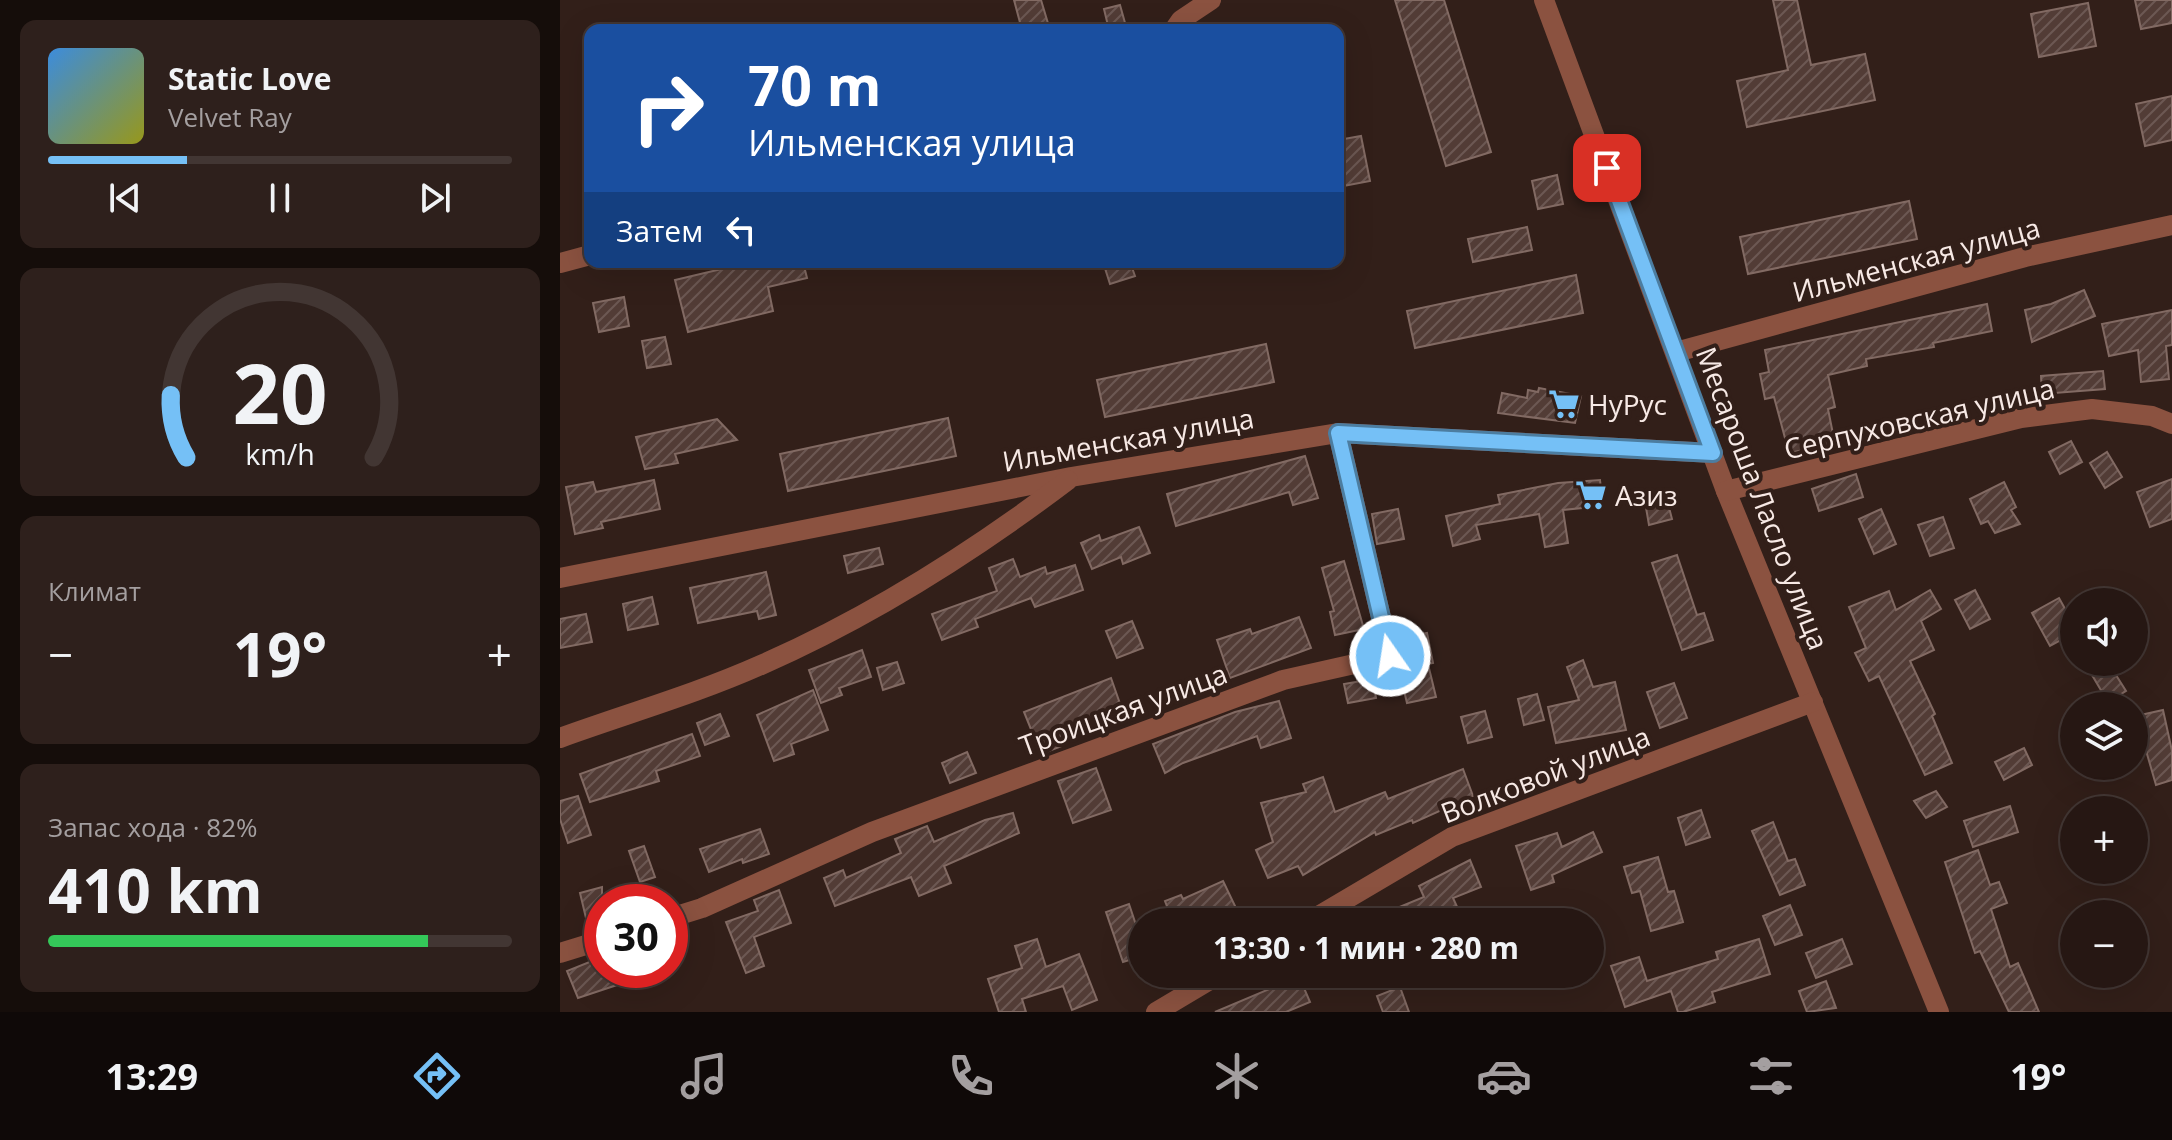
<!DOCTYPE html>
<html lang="ru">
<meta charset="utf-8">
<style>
body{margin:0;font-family:"Open Sans",sans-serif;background:#2e201c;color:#f1f3f6;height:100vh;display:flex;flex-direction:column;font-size:30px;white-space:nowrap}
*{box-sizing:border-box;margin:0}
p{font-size:26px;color:#a49fa0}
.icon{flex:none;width:44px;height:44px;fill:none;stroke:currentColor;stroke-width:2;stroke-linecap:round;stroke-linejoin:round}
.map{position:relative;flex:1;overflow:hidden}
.drawer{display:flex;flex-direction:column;gap:20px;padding:20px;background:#150d0a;width:560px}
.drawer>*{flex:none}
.guide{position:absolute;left:24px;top:24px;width:760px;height:244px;border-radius:16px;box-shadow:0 8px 32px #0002,0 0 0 2px #423633;background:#1a4fa0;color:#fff;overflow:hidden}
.buttons{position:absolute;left:1500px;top:588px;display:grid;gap:16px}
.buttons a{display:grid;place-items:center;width:88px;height:88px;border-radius:50%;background:#261713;box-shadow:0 8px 32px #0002,0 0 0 2px #423633;font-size:40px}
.speed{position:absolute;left:24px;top:884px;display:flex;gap:16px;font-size:40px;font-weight:700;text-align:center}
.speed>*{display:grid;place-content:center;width:104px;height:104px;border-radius:50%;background:#261713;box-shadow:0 8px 32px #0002,0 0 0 2px #423633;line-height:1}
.speed .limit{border:12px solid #d22;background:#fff;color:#111}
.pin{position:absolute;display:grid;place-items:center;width:68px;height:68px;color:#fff;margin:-34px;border-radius:16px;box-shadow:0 4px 12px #0006}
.me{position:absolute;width:88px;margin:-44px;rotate:347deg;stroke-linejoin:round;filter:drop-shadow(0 0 6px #0008)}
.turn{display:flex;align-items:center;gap:28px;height:168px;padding:0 32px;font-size:36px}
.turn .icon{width:104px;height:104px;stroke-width:2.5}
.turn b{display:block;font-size:56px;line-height:68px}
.then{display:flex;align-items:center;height:76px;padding:0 32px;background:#0003;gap:16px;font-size:30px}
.big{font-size:60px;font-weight:700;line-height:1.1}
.drawer .widget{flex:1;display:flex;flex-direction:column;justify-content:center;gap:12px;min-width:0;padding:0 28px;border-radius:16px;background:#2e201c}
.drawer .dial{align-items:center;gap:0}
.dial svg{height:208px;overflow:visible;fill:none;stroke:#423633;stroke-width:7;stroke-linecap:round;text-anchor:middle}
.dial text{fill:#f1f3f6;stroke:none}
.song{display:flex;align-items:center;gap:24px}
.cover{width:96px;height:96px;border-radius:12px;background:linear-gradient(135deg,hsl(210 70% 55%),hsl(60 70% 35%))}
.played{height:8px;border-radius:4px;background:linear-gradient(90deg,#75c0f6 30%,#423633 30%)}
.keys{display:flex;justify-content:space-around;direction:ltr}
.heat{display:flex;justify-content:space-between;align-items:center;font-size:44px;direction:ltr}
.charge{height:12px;border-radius:6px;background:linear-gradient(90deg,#34c759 82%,#423633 0)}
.trip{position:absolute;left:568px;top:908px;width:476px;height:80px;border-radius:40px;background:#261713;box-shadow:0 8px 32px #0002,0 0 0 2px #423633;font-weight:700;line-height:80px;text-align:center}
.menu{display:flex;height:128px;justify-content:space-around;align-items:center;background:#0f0908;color:#a49fa0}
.menu .icon{width:56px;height:56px}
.menu .selected{color:#75c0f6}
.menu b{font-size:36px;color:#f1f3f6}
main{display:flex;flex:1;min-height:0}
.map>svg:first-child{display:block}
.building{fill:url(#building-hatch);stroke:#826a63;stroke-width:2}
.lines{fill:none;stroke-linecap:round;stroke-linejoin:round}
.minor{stroke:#8b5240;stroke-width:20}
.route-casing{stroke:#4c7da0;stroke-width:20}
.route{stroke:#75c0f6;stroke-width:14}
.labels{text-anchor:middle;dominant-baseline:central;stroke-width:8;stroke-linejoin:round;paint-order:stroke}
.street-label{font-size:28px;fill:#f7e9e5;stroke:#321f19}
.poi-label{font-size:28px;fill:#f7e9e5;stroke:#321f19;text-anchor:start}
</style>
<main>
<section class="drawer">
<div class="widget">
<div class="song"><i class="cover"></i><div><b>Static Love</b><p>Velvet Ray</p></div></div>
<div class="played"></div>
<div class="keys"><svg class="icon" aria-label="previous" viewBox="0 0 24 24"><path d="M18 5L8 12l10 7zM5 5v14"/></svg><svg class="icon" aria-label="pause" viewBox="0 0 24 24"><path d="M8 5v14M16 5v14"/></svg><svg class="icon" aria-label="next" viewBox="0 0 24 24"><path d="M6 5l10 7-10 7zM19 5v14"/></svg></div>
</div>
<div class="widget dial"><svg viewBox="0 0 100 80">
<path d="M14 69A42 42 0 1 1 86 69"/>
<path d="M14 69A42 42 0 0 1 8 45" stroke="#75c0f6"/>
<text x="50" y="56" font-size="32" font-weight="700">20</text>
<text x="50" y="72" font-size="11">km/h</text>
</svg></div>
<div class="widget"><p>Климат</p>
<div class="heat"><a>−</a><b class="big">19°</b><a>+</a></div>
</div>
<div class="widget"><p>Запас хода · 82%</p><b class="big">410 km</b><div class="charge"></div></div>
</section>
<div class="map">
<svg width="1612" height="1012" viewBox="0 0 1612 1012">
<defs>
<pattern id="building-hatch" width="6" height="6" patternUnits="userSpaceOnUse" patternTransform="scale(2)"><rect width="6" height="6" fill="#523c36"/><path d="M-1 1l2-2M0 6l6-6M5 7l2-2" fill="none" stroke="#6c5853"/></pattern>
</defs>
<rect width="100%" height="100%" fill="#321f19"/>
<g class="building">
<polygon points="454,0 481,0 490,30 462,30"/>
<polygon points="835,0 884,0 931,152 886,166"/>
<polygon points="1213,0 1237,0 1251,65 1305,54 1315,100 1187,127 1177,81 1228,70"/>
<polygon points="1575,0 1612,0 1612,23 1581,29"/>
<polygon points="1528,3 1536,46 1479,57 1471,14"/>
<polygon points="560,5 567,30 549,30 544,9"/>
<polygon points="1612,96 1612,140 1585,146 1576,104"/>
<polygon points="801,136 810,181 778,187 778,140"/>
<polygon points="997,175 1003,204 978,209 972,181"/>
<polygon points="1349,201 1357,239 1188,274 1180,237"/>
<polygon points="967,227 972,250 913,262 908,239"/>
<polygon points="191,262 243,262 247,278 208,287 213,311 128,332 115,280"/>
<polygon points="543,262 570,262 575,276 550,284"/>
<polygon points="1016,275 1023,313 855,348 847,311"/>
<polygon points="1524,290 1535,316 1472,342 1465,310 1491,304"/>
<polygon points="64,297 69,326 39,332 33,303"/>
<polygon points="1427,304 1432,331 1373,343 1374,347 1306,359 1307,366 1268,375 1275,407 1268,409 1275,444 1229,453 1214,397 1205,399 1200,374 1209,372 1205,350"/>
<polygon points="1612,310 1612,345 1606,346 1609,379 1581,382 1578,350 1549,356 1542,324"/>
<polygon points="105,337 111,364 87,368 82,341"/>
<polygon points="706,344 714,382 545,417 537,380"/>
<polygon points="1543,371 1545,389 1482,394 1481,376"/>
<polygon points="979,388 1021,396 1015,423 938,413 942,393 967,398 968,390 978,392"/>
<polygon points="388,418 396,456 228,491 220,454"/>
<polygon points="157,419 177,440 115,454 118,463 85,469 76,437"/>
<polygon points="1511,441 1522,462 1500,474 1489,452"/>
<polygon points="1547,452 1562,477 1545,488 1530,463"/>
<polygon points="745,456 758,498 733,505 729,492 616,526 607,494"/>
<polygon points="1296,474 1303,497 1259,511 1252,489"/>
<polygon points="1612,479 1612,519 1590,527 1577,492"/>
<polygon points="94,480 100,509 41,522 43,528 15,534 6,487 33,482 36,492"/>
<polygon points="1040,480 1043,506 1003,510 1008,543 985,547 979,514 916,525 920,539 893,546 886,516 940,504 938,495 998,483"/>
<polygon points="1444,482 1456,507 1451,510 1460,524 1435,533 1428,521 1421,524 1410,499"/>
<polygon points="1084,496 1106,496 1112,519 1089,525"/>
<polygon points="838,509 844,539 817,544 812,514"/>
<polygon points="1321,509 1336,544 1314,554 1299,519"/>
<polygon points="1383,517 1394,548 1370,556 1358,525"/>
<polygon points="579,527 590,553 563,564 561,557 532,569 521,543 539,535 541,541"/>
<polygon points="319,548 323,564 288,573 284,556"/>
<polygon points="1117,555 1137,615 1144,613 1153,640 1122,650 1092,563"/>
<polygon points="453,559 460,577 485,567 487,574 515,565 523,590 475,607 471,598 415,619 418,627 382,640 372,614 437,591 429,568"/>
<polygon points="784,561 804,629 775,635 770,612 774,611 762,568"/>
<polygon points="206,572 216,615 199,619 197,611 138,623 130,588"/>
<polygon points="1370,590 1381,609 1361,621 1374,650 1350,661 1375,714 1372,716 1392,763 1365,775 1319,676 1309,681 1295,653 1306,648 1289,607 1329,591 1336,610"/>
<polygon points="1415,590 1430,619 1410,629 1395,600"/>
<polygon points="92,597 98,624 68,630 63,604"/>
<polygon points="1499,598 1514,625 1514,633 1490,646 1472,613"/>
<polygon points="26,614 32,642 0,648 0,619"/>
<polygon points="739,617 751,648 670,678 657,640 690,629 692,634"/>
<polygon points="572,621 583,648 557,658 546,631"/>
<polygon points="867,633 873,663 868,664 876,697 847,703 841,678 854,675 846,637"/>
<polygon points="302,650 311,677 279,688 282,695 261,703 249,670"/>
<polygon points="1023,660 1033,687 1055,682 1066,730 996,743 988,707 1019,700 1007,667"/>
<polygon points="337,662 344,683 323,690 317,668"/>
<polygon points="1549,664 1566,691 1548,702 1532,675"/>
<polygon points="551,678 565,718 500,741 502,746 481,754 464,712"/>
<polygon points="813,679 816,698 788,703 784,684"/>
<polygon points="1114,683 1127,718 1100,728 1087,692"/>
<polygon points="253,690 268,730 231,744 234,754 214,761 197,715"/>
<polygon points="977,694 984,720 964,725 958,699"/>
<polygon points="719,701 731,738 701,748 697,736 623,763 605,773 593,744 675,712"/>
<polygon points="1603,710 1612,751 1612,780 1596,785 1576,716"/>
<polygon points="925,711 932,737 908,743 901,717"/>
<polygon points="160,714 169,736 145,745 137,723"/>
<polygon points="132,734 140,756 96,771 99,781 30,802 20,774"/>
<polygon points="1464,748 1472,765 1444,780 1435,762"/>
<polygon points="407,752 416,773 390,783 382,763"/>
<polygon points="536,768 551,810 513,823 498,781"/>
<polygon points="903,769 913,796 853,823 852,820 816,835 815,832 743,875 738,866 708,878 696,850 713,842 701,803 746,792 743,784 763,777 775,812 825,792 828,799"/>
<polygon points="1376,791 1387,807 1366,818 1354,801"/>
<polygon points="18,796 31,835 8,843 0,819 0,801"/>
<polygon points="1450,806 1458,832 1413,847 1404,821"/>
<polygon points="1141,810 1150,837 1126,845 1118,818"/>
<polygon points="453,813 459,833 384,866 391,883 359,896 351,877 275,906 264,878 283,870 286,878 341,853 335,839 367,826 374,842 425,820"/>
<polygon points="1213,822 1228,861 1235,859 1245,885 1220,895 1192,831"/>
<polygon points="200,829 209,854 183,863 182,859 149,872 140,849"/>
<polygon points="1033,832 1042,852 992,875 994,882 971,890 956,846 997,833 1002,847"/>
<polygon points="84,846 95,877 80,882 69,851"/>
<polygon points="1418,850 1430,885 1439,882 1447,903 1431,909 1450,967 1458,963 1479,1012 1449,1012 1420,951 1415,953 1385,862"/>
<polygon points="1098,857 1108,892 1114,891 1123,922 1091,931 1080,891 1072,893 1064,867"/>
<polygon points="910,860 921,887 893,898 904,922 803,922 864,897 859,886"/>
<polygon points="663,881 676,908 647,922 613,922 605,901 621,895 623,899"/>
<polygon points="42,887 42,914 26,918 20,893"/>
<polygon points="219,890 231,923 194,937 204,966 186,973 166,922 198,911 194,900"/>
<polygon points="569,904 582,943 582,956 563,962 546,912"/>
<polygon points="1230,905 1242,935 1215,945 1203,916"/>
<polygon points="477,939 486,967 519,954 537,1000 512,1010 503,986 462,999 466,1012 439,1012 428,979 462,968 455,946"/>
<polygon points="1199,939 1210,974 1152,992 1155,1002 1123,1012 1118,1012 1111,991 1065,1007 1051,966 1079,957 1087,981 1158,959 1156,952"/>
<polygon points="1282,939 1292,964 1256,978 1246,953"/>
<polygon points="42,957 42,970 92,970 93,973 18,998 7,971"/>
<polygon points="726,974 738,974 750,1002 726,1012 655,1012 712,988 709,981"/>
<polygon points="1266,981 1276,1008 1247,1012 1239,991"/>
<polygon points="840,987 849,1012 823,1012 817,996"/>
</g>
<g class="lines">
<g class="minor">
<polyline points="984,0 1166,491 1379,1012"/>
<polyline points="614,30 621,20 651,0"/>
<polyline points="0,263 30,255"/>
<polyline points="1116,352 1465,257 1612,225"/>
<polyline points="1166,491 1461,418 1532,409 1592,416 1612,424"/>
<polyline points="0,578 511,477 778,433 1153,453"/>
<path d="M0,738C66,714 136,694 201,665C310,617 413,552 508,480"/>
<polyline points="110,918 142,908 312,832 723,680 830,656 778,433"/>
<polyline points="748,922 892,837 1253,702"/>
<polyline points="0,953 42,940"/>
<polyline points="596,1012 660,974"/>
</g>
</g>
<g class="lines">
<defs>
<polyline id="route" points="830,656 778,433 1153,453 1047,168"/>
</defs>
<use href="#route" class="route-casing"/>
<use href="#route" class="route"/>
</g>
<defs>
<symbol id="supermarket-bare" viewBox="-9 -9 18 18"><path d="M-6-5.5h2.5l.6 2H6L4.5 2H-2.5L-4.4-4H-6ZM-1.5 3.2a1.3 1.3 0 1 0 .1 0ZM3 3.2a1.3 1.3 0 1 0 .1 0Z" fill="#75c0f6" stroke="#321f19" stroke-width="2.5" paint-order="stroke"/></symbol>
</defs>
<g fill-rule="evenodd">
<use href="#supermarket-bare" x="982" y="382" width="44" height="44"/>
<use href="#supermarket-bare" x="1009" y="473" width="44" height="44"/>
</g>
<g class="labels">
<g class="street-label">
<text transform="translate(1356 259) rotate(-15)">Ильменская улица</text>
<text transform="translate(1359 418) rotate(-13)">Серпуховская улица</text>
<text transform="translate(568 439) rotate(-10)">Ильменская улица</text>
<text transform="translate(1203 498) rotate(69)">Месароша Ласло улица</text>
<text transform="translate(563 709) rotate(-20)">Троицкая улица</text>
<text transform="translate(985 774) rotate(-21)">Волковой улица</text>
</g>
<g class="poi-label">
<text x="1028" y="404">НуРус</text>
<text x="1055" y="495">Азиз</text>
</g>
</g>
</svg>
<div class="buttons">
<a><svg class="icon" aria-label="sound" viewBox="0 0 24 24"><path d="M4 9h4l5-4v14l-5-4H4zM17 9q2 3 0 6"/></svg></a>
<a><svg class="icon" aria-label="layers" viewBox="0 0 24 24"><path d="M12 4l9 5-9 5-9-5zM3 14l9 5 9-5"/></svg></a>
<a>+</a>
<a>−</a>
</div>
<div class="speed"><div class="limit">30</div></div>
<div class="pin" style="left:1047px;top:168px;background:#d93025"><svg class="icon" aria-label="arrive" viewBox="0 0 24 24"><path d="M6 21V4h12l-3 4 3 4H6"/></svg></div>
<svg class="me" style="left:830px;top:656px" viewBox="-20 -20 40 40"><circle r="17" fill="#75c0f6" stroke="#fff" stroke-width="3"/><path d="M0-11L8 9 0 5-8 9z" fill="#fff"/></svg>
<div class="trip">13:30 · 1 мин · 280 m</div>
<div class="guide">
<div class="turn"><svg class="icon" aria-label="right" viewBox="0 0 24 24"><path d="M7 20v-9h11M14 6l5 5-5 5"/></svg><div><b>70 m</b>Ильменская улица</div></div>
<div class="then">Затем<svg class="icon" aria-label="left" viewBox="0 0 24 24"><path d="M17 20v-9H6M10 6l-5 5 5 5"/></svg></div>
</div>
</div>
</main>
<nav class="menu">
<b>13:29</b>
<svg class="icon selected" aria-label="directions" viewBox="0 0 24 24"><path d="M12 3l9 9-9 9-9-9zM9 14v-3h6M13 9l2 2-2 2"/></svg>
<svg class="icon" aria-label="music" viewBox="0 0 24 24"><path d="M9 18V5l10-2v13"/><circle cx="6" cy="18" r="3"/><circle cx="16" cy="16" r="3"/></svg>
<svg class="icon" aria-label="phone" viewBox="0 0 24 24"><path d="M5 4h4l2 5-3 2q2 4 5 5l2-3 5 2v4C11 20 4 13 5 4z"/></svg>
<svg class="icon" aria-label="climate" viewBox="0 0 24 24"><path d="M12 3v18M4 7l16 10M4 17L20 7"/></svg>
<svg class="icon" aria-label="car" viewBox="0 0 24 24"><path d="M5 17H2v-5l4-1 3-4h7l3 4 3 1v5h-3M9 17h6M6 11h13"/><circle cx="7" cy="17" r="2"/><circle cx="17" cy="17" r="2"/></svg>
<svg class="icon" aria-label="filters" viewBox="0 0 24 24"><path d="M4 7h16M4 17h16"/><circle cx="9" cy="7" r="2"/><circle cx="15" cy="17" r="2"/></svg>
<b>19°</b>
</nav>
